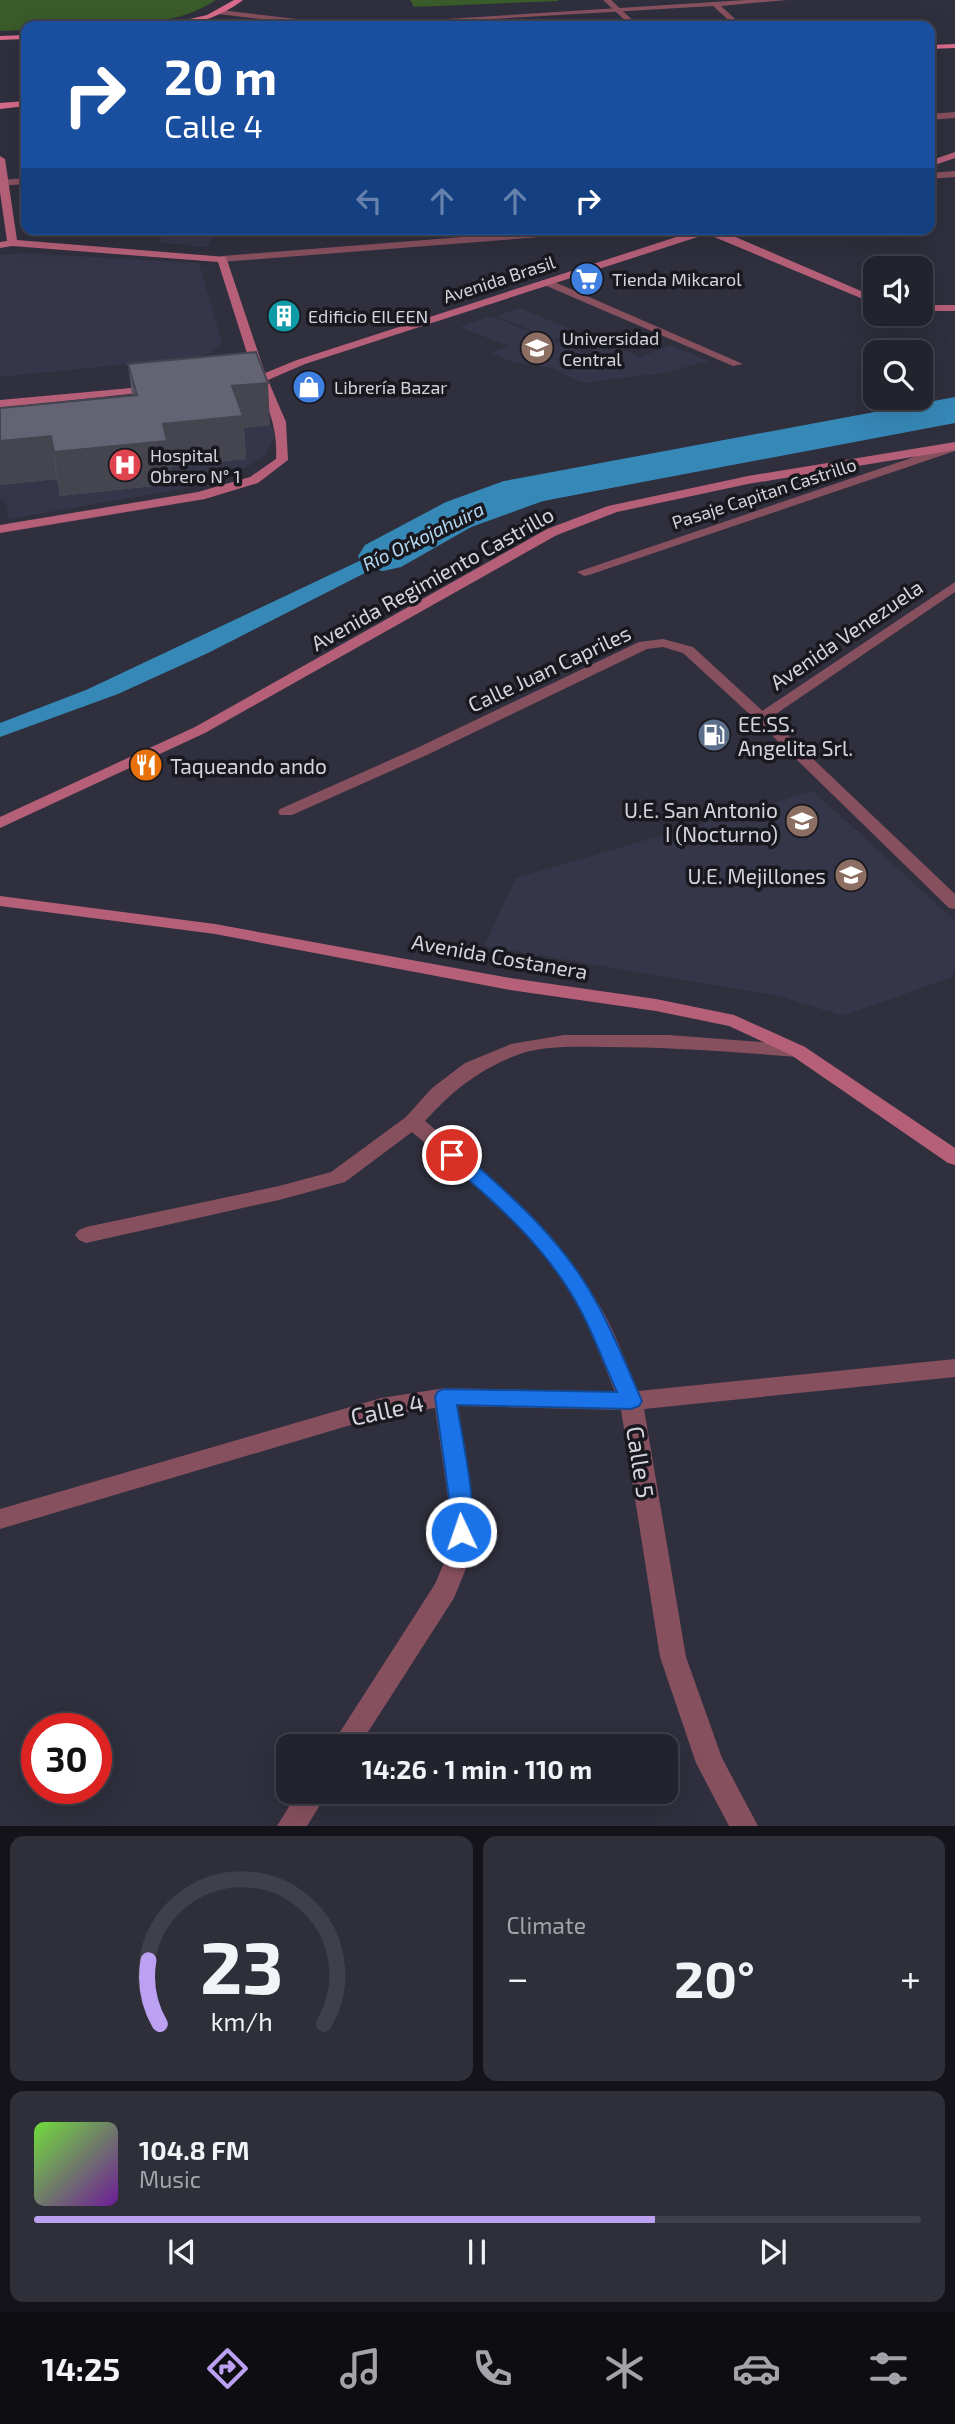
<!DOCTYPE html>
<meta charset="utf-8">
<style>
body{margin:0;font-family:"Exo 2",sans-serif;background:#2f2f3a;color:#f1f3f6;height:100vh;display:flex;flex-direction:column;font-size:26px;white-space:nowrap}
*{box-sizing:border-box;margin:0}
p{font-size:23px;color:#a3a4aa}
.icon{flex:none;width:38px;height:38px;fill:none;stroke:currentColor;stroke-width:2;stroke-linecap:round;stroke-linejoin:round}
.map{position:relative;height:1826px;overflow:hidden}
.side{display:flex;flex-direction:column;gap:10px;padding:10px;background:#131319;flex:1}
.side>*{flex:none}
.hud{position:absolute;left:21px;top:21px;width:914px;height:214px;border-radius:14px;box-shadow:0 7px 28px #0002,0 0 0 2px #40404a;background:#1a4fa0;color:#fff;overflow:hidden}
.controls{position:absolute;left:863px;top:256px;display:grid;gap:14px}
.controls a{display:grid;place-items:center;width:70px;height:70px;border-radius:14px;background:#23232e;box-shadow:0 7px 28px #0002,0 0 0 2px #40404a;font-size:35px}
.speed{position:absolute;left:21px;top:1713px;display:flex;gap:14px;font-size:35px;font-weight:700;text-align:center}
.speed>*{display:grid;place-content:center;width:91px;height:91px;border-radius:50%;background:#23232e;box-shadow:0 7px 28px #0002,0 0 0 2px #40404a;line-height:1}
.speed .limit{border:10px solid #d22;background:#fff;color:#111}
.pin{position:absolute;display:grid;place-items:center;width:60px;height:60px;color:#fff;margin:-30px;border:4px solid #fff;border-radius:50%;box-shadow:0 2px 7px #0007}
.me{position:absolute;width:77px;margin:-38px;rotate:357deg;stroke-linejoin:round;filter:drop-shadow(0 0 5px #0008)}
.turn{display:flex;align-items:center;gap:24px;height:147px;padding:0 28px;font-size:32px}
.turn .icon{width:91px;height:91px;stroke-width:2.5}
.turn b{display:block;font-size:49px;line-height:60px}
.lanes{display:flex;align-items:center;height:66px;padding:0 28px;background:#0003;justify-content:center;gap:35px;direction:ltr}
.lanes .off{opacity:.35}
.big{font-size:52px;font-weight:700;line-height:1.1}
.side .tile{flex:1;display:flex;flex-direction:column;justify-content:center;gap:10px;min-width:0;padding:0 24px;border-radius:14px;background:#2f2f3a}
.side .dial{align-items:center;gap:0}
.dial svg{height:182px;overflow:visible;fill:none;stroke:#40404a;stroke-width:7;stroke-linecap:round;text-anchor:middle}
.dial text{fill:#f1f3f6;stroke:none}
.song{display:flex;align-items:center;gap:21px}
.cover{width:84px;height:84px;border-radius:10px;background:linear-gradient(135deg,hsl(100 70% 55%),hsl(280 70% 35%))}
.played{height:7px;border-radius:4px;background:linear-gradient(90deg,#bca0f2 70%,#40404a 70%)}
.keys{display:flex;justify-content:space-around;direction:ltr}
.heat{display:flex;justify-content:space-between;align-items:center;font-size:38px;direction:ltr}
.side .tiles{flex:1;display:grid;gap:10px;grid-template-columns:1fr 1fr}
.tile:last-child{grid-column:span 2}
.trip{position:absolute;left:276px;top:1734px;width:402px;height:70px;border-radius:14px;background:#23232e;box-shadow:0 7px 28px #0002,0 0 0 2px #40404a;font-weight:700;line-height:70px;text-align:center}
.tab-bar{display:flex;height:112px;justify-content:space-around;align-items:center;background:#0e0e12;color:#a3a4aa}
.tab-bar .icon{width:49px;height:49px}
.tab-bar .on{color:#bca0f2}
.tab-bar b{font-size:32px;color:#f1f3f6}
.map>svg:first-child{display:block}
.built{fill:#36364a}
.green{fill:#3a5b2a}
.water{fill:#3688b7}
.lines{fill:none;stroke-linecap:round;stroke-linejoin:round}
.river{fill:#3688b7;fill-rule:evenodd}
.minor{fill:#87505f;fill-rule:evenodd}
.tertiary{fill:#87505f;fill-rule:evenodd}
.secondary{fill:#b56078;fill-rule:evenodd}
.primary{fill:#d96b8c;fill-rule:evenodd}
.wall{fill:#555563}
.shaded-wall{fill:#454550}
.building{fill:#636373;stroke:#454550;stroke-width:2}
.route{fill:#1a73e8;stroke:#114b97;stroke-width:2}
.labels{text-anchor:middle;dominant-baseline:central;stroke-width:7;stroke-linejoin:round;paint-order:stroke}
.far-street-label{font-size:18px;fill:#d3d4dd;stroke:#18181e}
.far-poi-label{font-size:18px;fill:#d3d4dd;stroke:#18181e;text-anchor:start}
.far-water-label{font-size:19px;font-style:italic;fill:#b3d9f3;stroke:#18181e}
.street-label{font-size:21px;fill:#d3d4dd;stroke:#18181e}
.poi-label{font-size:21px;fill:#d3d4dd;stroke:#18181e;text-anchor:start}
.near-street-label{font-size:24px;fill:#d3d4dd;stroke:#18181e}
</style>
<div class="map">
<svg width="955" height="1826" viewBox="0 0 955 1826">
<rect width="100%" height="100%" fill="#2f2f3d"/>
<g class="built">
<polygon points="163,229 218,229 208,246 194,247 193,245 160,243"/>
<polygon points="23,253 199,263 222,343 212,352 197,357 0,377 0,255"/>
<polygon points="520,308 578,332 554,340 496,316"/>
<polygon points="490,316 585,353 609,344 640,357 671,345 709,361 663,373 583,383 552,368 513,362 490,353 508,346 460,327"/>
<polygon points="259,393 275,435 265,456 236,474 198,486 9,519 6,503 0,498 0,418"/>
<polygon points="813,791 955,921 955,967 952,977 843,1016 780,996 484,946 516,878"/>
</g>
<g class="green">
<path d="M0,0H216C168,33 82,26 26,26V30L0,31Z"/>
<polygon points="410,0 558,0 559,1 414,7"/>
</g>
<polygon class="water" points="955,410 955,420 543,501 452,534 361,575 208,653 118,694 0,737 0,723 86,690 465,511 530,490"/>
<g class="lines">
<polygon class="river" points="955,397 955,423 532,503 480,522 401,567 383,571 365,567 358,556 365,545 446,502 504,481"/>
<g class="minor">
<polygon points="746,0 787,0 721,6 743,26 735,26 713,6 373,26 335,26"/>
<polygon points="955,112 955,118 929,120 929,114"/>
<polygon points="26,178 26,184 0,186 0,180"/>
<polygon points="563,229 609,229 604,232 222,262 217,259 222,256"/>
<polygon points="542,280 550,280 743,364 733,366 542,284"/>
<polygon points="955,443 955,451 589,575 584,576 577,572"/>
<polygon points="663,639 693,647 766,714 769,717 766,720 756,720 683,653 663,647 647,649 429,754 292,815 280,815 278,812 280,809 417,748 639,642"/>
<path d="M564,1035H669L798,1045L805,1047L808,1051L805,1055L798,1057C734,1052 670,1047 605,1047C578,1047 546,1045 520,1054C481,1068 452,1091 425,1121C493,1179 552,1226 598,1303C615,1330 625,1362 638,1391L955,1359V1377L644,1409L686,1657L722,1758L758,1826H729L696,1763L660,1657L621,1410L458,1406L474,1512L473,1551L454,1598L359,1746H331L435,1584L449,1551L450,1512L435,1408L381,1416L0,1529V1509L381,1398L445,1388L615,1392C604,1365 594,1338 581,1312C543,1238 475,1186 412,1132L345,1182L279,1200L86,1243L79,1240L75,1235L79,1230L86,1227L279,1186L331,1172L406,1117L432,1088L465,1063L511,1044Z"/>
<polygon points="298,1792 328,1792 307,1826 277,1826"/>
</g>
<g class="tertiary">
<polygon points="603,0 611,0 639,26 631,26"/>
<polygon points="221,10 339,24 343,26 322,26 218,14"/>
<polygon points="955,171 955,177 929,179 929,173"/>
<polygon points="955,582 955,592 770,718 955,894 955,909 949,908 753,717"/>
</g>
<g class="secondary">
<polygon points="955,152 955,158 929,167 929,161"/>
<path d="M0,156L5,159L17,240L226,257L265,373L297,360L701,229H717L875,297V304L707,234L305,364L268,380L286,422L288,460L258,483L205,499L0,533V525L198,492L250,477L276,459C278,430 269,408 257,382L244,383L238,380L254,375L218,262L12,246L0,248V242L7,241L0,192Z"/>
<rect x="920" y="305" width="35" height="6"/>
<polygon points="153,386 157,387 157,391 0,408 0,400"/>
<polygon points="955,442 955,450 748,484 617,512 557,535 205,733 0,828 0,817 195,727 547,529 608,506 748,476"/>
<polygon points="0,896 215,924 510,978 656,999 734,1015 805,1047 955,1148 955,1165 948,1163 791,1055 729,1026 656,1011 510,990 215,934 0,906"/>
</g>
<g class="primary">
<path d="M234,0H243C220,18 189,27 160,26L207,15Z"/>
<polygon points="26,35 26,39 0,40 0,36"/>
<polygon points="955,44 955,48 929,49 929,45"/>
<polygon points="26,101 26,106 0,109 0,103"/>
</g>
</g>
<polygon class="wall" points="128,364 270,425 244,428 246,459 170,467 172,484 60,496 57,479 0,485 0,408 132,395"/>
<g class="shaded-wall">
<polygon points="268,383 270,425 244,428 246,459 170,467 172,484 60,496 54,452 163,424 232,386"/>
<polygon points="51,436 57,479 0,485 0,441"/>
</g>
<polygon class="building" points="256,352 268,383 232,386 243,416 163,424 167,441 54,452 51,436 0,441 0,408 137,395 128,364"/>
<path class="route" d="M452,1149L459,1150C512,1196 566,1243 599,1307C615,1337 628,1369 642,1401L639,1406L631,1409L457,1405C461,1433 480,1516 469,1538L461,1541L453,1538L450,1532L451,1512L435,1397L438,1391L445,1389L617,1392C605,1366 595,1338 582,1313C550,1250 497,1204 446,1160L443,1155L446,1150Z"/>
<defs>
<symbol id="supermarket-disc" viewBox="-11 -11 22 22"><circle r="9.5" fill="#3f7fe0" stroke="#18181e"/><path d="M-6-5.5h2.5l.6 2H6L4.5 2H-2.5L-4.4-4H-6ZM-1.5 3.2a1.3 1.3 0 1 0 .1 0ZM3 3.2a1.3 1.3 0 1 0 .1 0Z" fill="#fff"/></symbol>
<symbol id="building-disc" viewBox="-11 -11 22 22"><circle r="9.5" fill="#0f9aa8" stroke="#18181e"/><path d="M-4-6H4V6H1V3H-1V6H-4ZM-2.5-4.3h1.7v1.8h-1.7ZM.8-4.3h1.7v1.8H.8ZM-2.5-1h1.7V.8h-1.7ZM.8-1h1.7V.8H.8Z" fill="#fff"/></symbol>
<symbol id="university-disc" viewBox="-11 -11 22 22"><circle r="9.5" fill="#8d6e63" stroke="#18181e"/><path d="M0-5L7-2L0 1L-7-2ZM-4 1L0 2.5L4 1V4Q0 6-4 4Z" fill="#fff"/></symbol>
<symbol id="shop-disc" viewBox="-11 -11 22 22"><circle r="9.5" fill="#3f7fe0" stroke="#18181e"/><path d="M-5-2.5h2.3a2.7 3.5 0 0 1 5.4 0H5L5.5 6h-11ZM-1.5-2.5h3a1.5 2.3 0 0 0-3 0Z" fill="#fff"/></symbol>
<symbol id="hospital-disc" viewBox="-11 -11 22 22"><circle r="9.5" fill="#e0444e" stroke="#18181e"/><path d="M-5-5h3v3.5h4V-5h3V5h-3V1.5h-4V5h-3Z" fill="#fff"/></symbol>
<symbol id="fuel-disc" viewBox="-11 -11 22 22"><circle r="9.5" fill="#5c6f8a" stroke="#18181e"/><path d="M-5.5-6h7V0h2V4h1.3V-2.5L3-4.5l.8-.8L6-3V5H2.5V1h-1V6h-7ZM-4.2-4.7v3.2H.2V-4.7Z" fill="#fff"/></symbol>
<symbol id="restaurant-disc" viewBox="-11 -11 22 22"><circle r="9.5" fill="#e8710a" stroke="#18181e"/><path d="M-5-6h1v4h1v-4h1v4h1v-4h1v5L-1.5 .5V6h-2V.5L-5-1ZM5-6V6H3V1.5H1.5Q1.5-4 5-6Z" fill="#fff"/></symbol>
<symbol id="school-disc" viewBox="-11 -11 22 22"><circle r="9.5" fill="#8d6e63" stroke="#18181e"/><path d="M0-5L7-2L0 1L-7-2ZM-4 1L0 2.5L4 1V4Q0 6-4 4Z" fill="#fff"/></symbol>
</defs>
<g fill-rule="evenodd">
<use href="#supermarket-disc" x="568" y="260" width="38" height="38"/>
<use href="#building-disc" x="265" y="297" width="38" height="38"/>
<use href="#university-disc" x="518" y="329" width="38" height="38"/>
<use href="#shop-disc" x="290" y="368" width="38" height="38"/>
<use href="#hospital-disc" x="106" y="446" width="38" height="38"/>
<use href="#fuel-disc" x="695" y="716" width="38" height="38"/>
<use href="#restaurant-disc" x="127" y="746" width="38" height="38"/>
<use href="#school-disc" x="783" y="802" width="38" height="38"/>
<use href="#school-disc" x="832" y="856" width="38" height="38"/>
</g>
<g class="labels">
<g class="far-street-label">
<text transform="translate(499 279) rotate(-18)">Avenida Brasil</text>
<text transform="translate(764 493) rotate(-18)">Pasaje Capitan Castrillo</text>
</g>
<g class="far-poi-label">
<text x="612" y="279">Tienda Mikcarol</text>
<text x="308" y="316">Edificio EILEEN</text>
<text x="562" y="338">Universidad<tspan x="562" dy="21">Central</tspan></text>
<text x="334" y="387">Librería Bazar</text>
<text x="150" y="455">Hospital<tspan x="150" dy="21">Obrero N° 1</tspan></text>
</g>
<g class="far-water-label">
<text transform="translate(423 536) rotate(-26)">Río Orkojahuira</text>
</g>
<g class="street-label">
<text transform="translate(432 578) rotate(-29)">Avenida Regimiento Castrillo</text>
<text transform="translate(846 634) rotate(-34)">Avenida Venezuela</text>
<text transform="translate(549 668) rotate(-25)">Calle Juan Capriles</text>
<text transform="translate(500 956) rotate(10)">Avenida Costanera</text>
</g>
<g class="poi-label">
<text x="738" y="723">EE.SS.<tspan x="738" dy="24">Angelita Srl.</tspan></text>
<text x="170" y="765">Taqueando ando</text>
<text x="778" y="809" text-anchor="end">U.E. San Antonio<tspan x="778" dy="24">I (Nocturno)</tspan></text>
<text x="826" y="875" text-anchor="end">U.E. Mejillones</text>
</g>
<g class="near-street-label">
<text transform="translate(387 1409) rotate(-12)">Calle 4</text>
<text transform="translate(641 1462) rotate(81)">Calle 5</text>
</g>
</g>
</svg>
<div class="controls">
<a><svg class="icon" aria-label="sound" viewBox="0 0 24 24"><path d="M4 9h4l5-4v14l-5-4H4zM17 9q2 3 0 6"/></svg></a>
<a><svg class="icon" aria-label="search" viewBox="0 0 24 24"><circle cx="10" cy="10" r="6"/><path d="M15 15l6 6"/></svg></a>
</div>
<div class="speed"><div class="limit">30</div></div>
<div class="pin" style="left:452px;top:1155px;background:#d93025"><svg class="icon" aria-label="arrive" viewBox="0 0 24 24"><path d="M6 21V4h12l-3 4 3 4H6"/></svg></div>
<svg class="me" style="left:461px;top:1532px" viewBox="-20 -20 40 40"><circle r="17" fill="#1a73e8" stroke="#fff" stroke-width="3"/><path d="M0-11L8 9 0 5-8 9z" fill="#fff"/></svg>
<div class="trip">14:26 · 1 min · 110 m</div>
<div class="hud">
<div class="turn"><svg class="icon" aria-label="right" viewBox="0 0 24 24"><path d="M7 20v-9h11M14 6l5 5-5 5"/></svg><div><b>20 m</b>Calle 4</div></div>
<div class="lanes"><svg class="icon off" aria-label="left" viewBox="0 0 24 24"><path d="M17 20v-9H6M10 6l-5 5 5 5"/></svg><svg class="icon off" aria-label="ahead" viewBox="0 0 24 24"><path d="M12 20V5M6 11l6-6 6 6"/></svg><svg class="icon off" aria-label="ahead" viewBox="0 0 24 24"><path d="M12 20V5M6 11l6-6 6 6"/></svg><svg class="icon" aria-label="right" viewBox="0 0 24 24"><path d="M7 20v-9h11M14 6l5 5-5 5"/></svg></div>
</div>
</div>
<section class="side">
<div class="tiles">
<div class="tile dial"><svg viewBox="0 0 100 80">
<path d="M14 69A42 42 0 1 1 86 69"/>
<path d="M14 69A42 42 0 0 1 9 41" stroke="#bca0f2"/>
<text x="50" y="56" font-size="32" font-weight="700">23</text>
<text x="50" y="72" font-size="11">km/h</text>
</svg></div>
<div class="tile"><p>Climate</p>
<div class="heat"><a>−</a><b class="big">20°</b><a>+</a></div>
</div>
<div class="tile">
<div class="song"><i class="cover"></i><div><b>104.8 FM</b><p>Music</p></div></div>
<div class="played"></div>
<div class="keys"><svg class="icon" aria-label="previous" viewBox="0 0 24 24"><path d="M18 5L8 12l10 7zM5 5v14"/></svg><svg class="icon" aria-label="pause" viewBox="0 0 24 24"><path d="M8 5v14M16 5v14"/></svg><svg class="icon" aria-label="next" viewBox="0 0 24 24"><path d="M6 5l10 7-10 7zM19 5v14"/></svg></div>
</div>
</div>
</section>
<nav class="tab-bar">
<b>14:25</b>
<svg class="icon on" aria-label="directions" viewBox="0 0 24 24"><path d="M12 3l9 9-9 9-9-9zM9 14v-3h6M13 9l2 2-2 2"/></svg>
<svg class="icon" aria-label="music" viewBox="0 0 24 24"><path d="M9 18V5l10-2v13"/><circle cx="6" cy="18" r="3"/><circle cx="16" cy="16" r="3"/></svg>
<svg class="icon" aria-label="phone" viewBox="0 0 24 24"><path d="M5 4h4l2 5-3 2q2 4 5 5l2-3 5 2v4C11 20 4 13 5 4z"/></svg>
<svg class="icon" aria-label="climate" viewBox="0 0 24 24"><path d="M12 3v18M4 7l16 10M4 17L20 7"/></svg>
<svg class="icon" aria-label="car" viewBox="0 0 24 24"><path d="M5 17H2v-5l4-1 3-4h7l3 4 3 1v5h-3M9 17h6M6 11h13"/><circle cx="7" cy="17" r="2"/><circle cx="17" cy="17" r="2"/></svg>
<svg class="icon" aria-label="filters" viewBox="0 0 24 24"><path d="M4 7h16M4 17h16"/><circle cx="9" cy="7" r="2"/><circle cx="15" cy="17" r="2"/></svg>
</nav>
